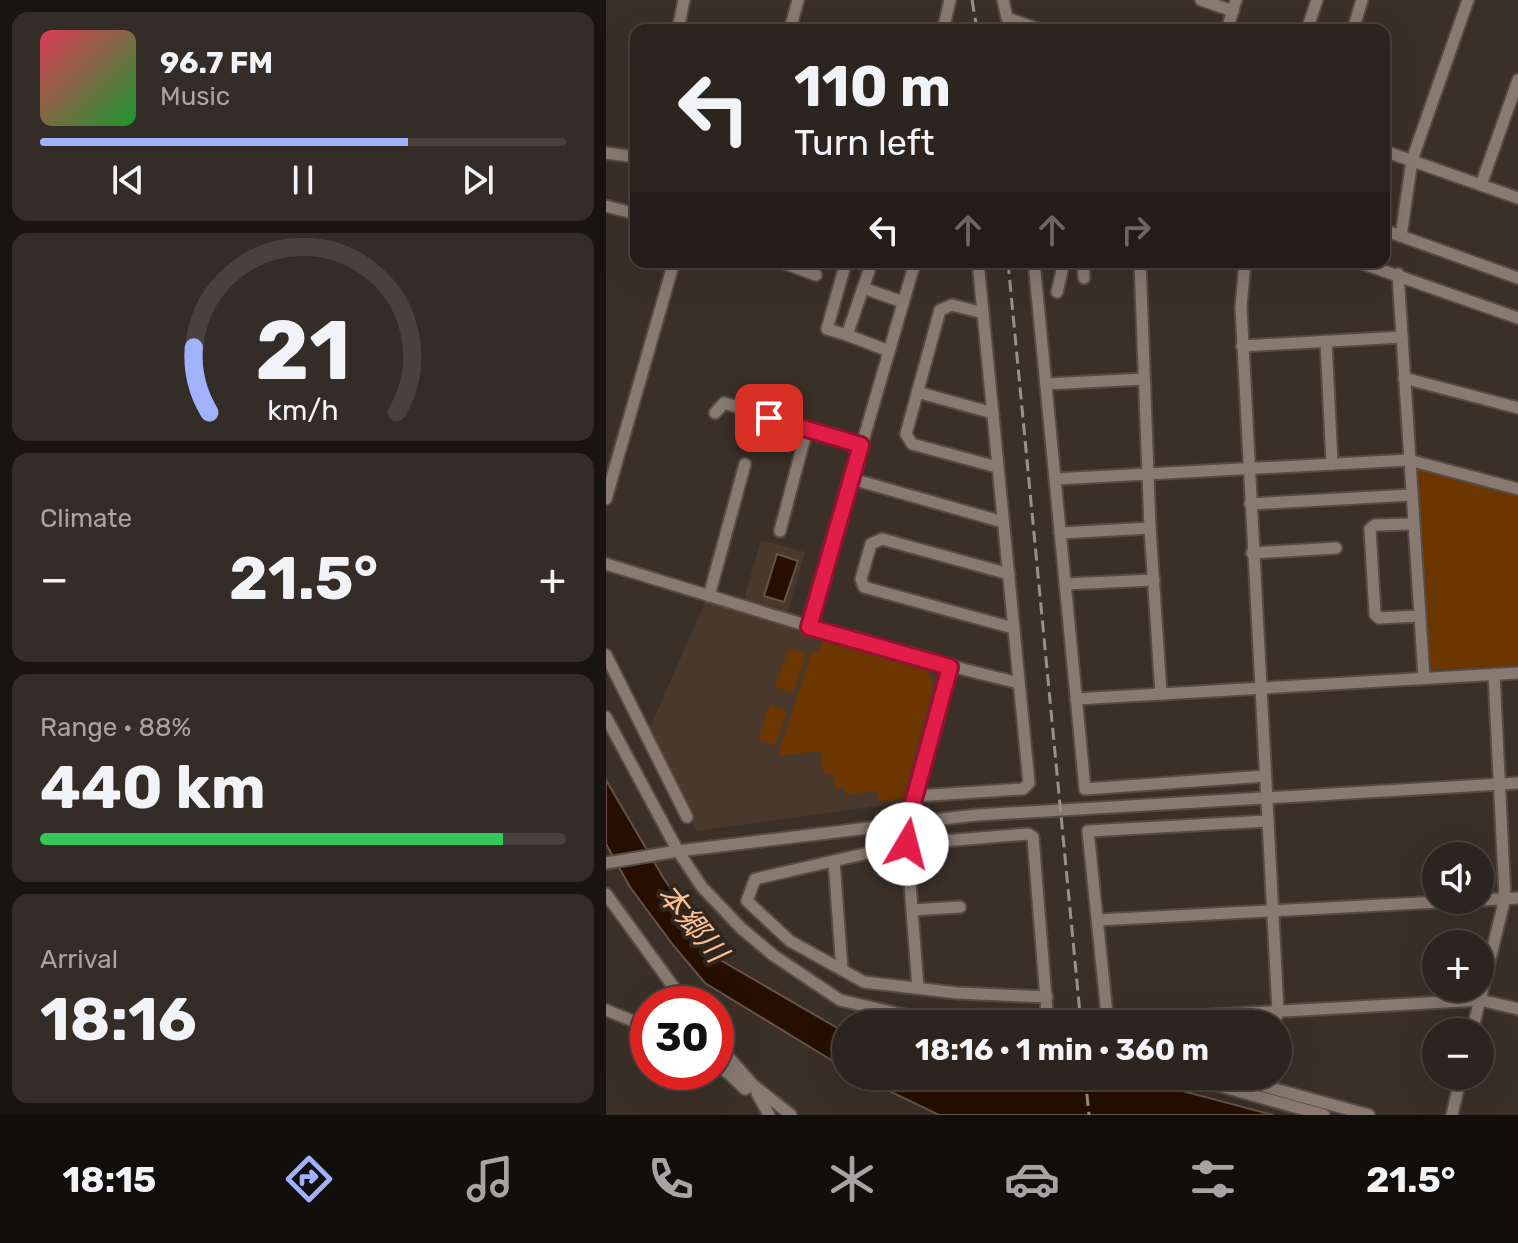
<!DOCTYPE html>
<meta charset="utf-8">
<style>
body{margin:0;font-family:Rubik,"Noto Sans JP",sans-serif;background:#342c27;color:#f1f3f6;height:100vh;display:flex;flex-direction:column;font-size:30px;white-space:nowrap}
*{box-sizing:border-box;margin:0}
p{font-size:26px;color:#a6a4a4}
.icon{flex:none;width:44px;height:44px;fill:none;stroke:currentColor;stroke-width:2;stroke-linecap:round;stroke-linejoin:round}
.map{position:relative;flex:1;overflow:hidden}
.side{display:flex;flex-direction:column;gap:12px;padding:12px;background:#181410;width:606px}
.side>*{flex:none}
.banner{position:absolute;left:24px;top:24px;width:760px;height:244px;border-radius:16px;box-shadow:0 8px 32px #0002,0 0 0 2px #48413c;background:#2c241e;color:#f1f3f6;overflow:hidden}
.fabs{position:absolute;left:816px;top:842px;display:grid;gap:16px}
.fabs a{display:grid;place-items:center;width:72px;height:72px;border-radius:50%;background:#2c241e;box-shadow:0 8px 32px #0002,0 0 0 2px #48413c;font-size:40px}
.speed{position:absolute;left:24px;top:986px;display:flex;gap:16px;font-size:40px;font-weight:700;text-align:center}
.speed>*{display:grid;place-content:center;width:104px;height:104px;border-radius:50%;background:#2c241e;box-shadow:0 8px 32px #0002,0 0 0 2px #48413c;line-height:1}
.speed .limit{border:12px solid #d22;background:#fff;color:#111}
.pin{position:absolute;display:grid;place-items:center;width:68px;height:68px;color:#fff;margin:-34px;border-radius:16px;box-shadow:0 4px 12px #0006}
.me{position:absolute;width:88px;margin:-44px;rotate:8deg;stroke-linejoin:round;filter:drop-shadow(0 0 6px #0008)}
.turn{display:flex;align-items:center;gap:28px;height:168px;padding:0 32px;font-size:36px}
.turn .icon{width:104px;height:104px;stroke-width:2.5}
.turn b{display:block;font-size:56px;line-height:68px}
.lanes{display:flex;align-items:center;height:76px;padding:0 32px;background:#0003;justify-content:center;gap:40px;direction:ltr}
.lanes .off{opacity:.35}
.big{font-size:60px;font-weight:700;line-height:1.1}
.side .tile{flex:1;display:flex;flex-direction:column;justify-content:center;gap:12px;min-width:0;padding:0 28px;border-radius:16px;background:#342c27}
.side .dial{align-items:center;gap:0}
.dial svg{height:208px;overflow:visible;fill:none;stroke:#48413c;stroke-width:7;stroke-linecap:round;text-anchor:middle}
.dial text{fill:#f1f3f6;stroke:none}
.song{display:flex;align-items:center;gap:24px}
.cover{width:96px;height:96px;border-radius:12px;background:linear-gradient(135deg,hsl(350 70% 55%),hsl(130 70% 35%))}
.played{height:8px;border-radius:4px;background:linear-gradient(90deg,#a1b2fd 70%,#48413c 70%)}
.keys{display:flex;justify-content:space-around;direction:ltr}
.heat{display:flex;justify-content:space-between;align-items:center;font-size:44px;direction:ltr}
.charge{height:12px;border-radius:6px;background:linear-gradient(90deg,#34c759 88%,#48413c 0)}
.trip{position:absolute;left:226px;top:1010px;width:460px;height:80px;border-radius:40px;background:#2c241e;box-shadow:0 8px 32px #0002,0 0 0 2px #48413c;font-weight:700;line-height:80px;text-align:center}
.dock{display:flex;height:128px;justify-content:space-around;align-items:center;background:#120e0c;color:#a6a4a4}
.dock .icon{width:56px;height:56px}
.dock .selected{color:#a1b2fd}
.dock b{font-size:36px;color:#f1f3f6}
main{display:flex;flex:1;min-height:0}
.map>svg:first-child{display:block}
.built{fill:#49382c}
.green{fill:#6c3600}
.water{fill:#260f00;stroke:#665347;stroke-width:2}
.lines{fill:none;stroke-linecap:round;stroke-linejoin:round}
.minor-casing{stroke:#564c45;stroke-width:15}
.minor{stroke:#887a71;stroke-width:11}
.rail{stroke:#9a918a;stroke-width:3;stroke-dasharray:12 6;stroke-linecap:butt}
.route-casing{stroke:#92132f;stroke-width:20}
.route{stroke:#e11d48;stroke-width:14}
.labels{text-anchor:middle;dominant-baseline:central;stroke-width:8;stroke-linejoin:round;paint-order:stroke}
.water-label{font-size:30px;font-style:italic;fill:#fdc094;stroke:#31261e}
</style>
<main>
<section class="side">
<div class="tile">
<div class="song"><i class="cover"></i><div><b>96.7 FM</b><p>Music</p></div></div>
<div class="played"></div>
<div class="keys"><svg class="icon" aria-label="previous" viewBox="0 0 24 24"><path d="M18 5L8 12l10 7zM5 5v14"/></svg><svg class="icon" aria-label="pause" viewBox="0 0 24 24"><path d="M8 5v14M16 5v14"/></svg><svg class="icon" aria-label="next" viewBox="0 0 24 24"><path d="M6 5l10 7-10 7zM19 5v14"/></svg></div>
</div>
<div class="tile dial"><svg viewBox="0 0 100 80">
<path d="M14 69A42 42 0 1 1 86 69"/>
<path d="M14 69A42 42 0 0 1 8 44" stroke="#a1b2fd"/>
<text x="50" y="56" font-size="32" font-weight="700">21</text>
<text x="50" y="72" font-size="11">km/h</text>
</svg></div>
<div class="tile"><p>Climate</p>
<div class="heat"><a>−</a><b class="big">21.5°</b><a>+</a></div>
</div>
<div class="tile"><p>Range · 88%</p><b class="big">440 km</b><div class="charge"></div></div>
<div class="tile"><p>Arrival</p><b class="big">18:16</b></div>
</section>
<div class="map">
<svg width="912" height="1115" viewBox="0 0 912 1115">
<rect width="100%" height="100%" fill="#3b3028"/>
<g class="built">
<polygon points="155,540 199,552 182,611 138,599"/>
<polygon points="100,600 335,673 300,802 91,831 43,730"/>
</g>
<g class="green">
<polygon points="813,469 912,496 912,666 823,670 810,473"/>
<polygon points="217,639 319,670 328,684 297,799 272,802 270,791 240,795 239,788 230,789 227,773 218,775 214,751 172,756 206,650 212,652"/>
<polygon points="183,648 200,654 187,693 169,687"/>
<polygon points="164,705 181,711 169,746 152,739"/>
</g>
<g class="water">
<polygon points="171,554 192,561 178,602 158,596"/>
<polygon points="0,780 58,879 116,961 240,1033 240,1069 99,983 67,945 24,887 0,844"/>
<polygon points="252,1076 520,1076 667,1115 333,1115"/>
</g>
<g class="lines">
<defs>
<g id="minor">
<polyline points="397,0 401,18 435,30"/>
<polyline points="595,0 627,11"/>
<polyline points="72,30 78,0"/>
<polyline points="184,30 192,0"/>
<polyline points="337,30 344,0"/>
<polyline points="621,30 630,0"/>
<polyline points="701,30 711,0"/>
<polyline points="747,30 756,0"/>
<polyline points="778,151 912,198"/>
<polyline points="0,153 30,157"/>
<polyline points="875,185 912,80"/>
<polyline points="0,206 30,214"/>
<polyline points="778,230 912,278"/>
<polyline points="795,236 806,160 862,0"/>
<polyline points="175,262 210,275"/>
<polyline points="240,262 221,329 241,335"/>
<polyline points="266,262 241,335 283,351"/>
<polyline points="428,262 479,789 659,776"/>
<polyline points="477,262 478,278"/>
<polyline points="534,262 544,528 555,694"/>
<polyline points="639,262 635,307 672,1011 668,1024"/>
<polyline points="752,262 912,318"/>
<polyline points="792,274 818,678"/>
<polyline points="257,288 297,302"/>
<polyline points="451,292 458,262"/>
<polyline points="377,313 346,305 334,310 300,434 306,444 391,467"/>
<polyline points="720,341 726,464"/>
<polyline points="636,346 796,337"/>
<polyline points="798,378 912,408"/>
<polyline points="440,384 538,379"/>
<polyline points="311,392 387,413"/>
<polyline points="109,413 118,403 255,445"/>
<polyline points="246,479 397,522"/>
<polyline points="449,479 803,460 912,489"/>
<polyline points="0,499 68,262"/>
<polyline points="644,504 805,495"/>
<polyline points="807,524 769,525 764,529 769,614 773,618 813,616"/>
<polyline points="174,531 201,429"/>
<polyline points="454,533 544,528"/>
<polyline points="646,553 730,548"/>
<path d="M0,564C137,606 274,650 413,683"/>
<polyline points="403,574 276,539 265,544 255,579 258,587 407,628"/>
<polyline points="459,584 548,580"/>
<polyline points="103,596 139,464"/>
<polyline points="203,627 309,262"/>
<polyline points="0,655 81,817"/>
<polyline points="470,699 912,673"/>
<polyline points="0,717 72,851 96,887 135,928 167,955 234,1000 298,1015 377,1024"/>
<polyline points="310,796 417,789 423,783 372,262"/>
<polyline points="228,861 236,970"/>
<polyline points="0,863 72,851 370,815 912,783"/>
<polyline points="0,894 80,1004"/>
<polyline points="874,900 912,898"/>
<polyline points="306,910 354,907"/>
<polyline points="492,920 870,900"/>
<polyline points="312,988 301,844 302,821 344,667"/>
<polyline points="441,997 351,993 258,982 184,941 141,901 149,879 301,844 422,834 427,837 442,1024"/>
<polyline points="0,1010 42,1027"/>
<polyline points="501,1021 874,1000 912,1009"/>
<polyline points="502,1024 482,831 661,821"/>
<polyline points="866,1032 899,898 888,674"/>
<polyline points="110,1043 147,1085 185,1115"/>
<polyline points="110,1062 139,1089 147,1085"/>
<polyline points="578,1076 718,1115"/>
<polyline points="621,1076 763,1115"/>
<polyline points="151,1093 163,1115"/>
<polyline points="846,1115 855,1076"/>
</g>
</defs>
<use href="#minor" class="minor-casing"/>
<use href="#minor" class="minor"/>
<g class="rail">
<polyline points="366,0 371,30"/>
<polyline points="402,262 475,1024"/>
<polyline points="479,1076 483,1115"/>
</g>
</g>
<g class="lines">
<defs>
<polyline id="route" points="163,418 255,445 203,627 344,667 302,821 301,844"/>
</defs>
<use href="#route" class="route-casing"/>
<use href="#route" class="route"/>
</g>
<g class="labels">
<g class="water-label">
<text transform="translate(86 923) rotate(51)">本郷川</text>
</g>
</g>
</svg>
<div class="fabs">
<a><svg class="icon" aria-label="sound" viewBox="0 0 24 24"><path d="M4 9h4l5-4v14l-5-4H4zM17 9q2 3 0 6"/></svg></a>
<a>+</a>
<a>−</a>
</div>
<div class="speed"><div class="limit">30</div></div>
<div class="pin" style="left:163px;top:418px;background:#d93025"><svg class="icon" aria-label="arrive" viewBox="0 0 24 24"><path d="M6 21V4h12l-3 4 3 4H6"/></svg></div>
<svg class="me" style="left:301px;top:844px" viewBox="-20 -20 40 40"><circle r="19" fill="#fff"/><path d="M0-13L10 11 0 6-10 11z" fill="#e11d48"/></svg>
<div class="trip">18:16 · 1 min · 360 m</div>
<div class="banner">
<div class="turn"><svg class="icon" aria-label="left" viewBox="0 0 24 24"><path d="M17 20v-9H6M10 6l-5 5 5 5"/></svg><div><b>110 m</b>Turn left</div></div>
<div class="lanes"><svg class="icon" aria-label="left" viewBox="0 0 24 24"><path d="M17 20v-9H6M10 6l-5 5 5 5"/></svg><svg class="icon off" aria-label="ahead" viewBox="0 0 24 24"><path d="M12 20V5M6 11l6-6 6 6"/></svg><svg class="icon off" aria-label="ahead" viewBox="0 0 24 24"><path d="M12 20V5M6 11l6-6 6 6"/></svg><svg class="icon off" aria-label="right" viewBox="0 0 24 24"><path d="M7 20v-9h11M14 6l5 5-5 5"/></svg></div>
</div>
</div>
</main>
<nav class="dock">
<b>18:15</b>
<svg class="icon selected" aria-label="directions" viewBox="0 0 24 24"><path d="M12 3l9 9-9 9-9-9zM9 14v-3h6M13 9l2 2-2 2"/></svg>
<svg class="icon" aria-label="music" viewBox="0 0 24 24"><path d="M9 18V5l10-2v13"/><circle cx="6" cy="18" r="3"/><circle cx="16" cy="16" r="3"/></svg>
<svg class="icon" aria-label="phone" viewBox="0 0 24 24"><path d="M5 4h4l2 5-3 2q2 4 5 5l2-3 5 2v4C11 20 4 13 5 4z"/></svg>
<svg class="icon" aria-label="climate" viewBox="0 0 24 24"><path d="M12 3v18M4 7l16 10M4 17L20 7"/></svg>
<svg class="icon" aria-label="car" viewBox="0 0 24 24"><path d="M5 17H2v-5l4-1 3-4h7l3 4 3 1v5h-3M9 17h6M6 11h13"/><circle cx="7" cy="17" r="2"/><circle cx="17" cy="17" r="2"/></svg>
<svg class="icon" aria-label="filters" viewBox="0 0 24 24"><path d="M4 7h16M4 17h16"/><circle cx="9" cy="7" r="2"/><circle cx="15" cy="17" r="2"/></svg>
<b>21.5°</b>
</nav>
